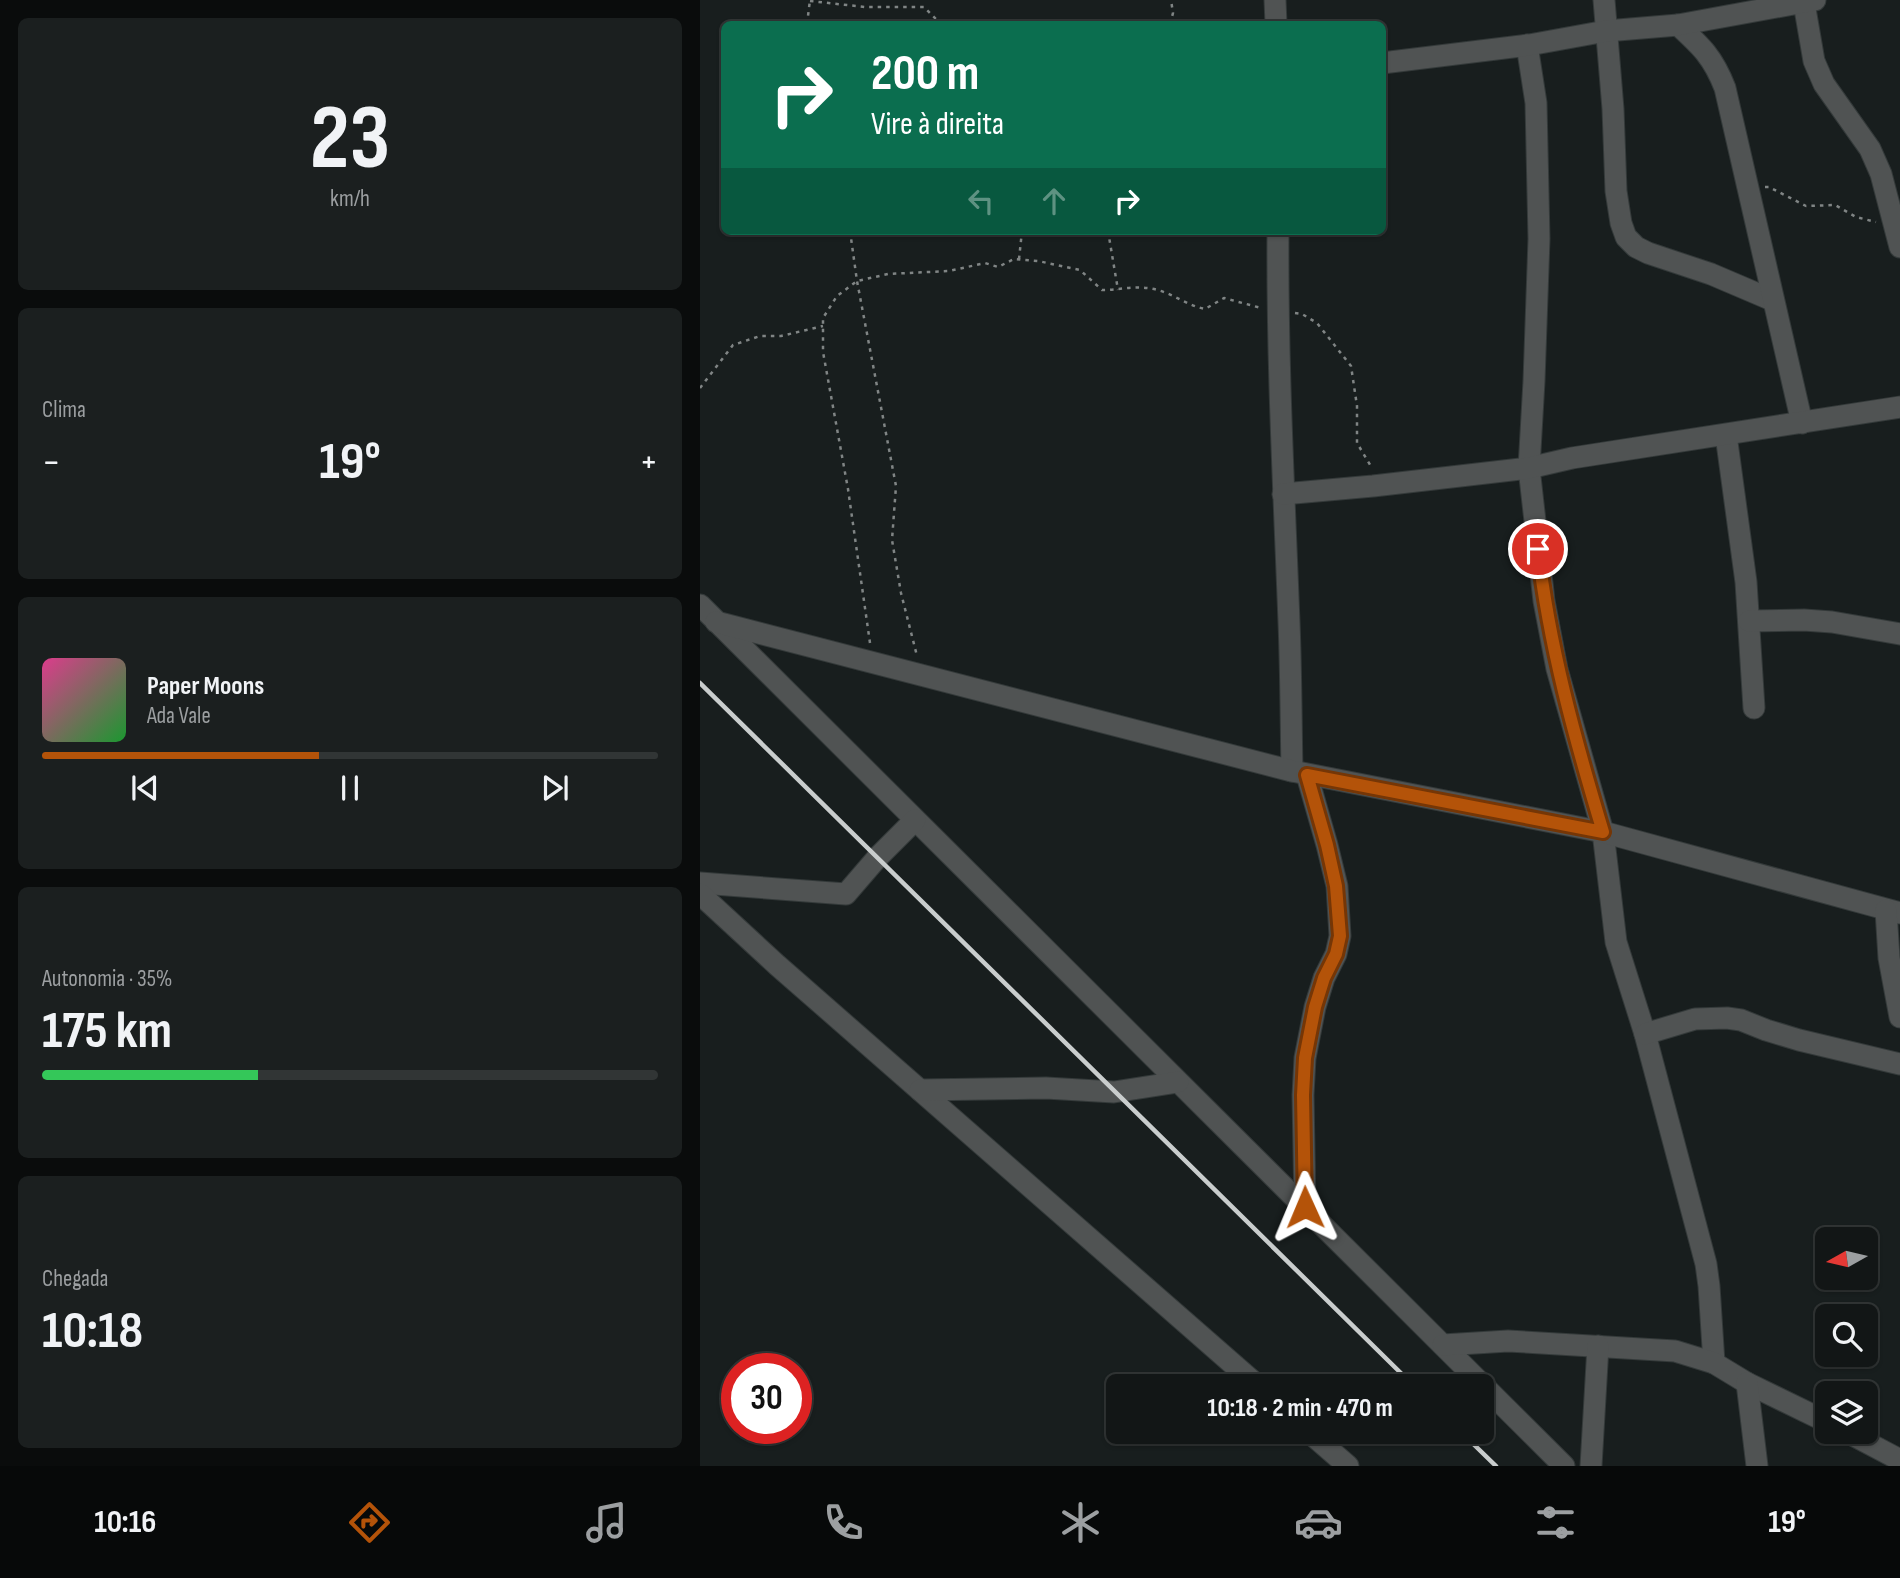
<!DOCTYPE html>
<html lang="pt">
<meta charset="utf-8">
<style>
body{margin:0;font-family:"Sofia Sans Condensed",sans-serif;background:#1b1f1f;color:#f1f3f6;height:100vh;display:flex;flex-direction:column;font-size:26px;white-space:nowrap}
*{box-sizing:border-box;margin:0}
p{font-size:23px;color:#9c9fa1}
.icon{flex:none;width:38px;height:38px;fill:none;stroke:currentColor;stroke-width:2;stroke-linecap:round;stroke-linejoin:round}
.map{position:relative;flex:1;overflow:hidden}
.panel{display:flex;flex-direction:column;gap:18px;padding:18px;background:#0a0c0c;width:700px}
.panel>*{flex:none}
.banner{position:absolute;left:21px;top:21px;width:665px;height:214px;border-radius:10px;box-shadow:0 2px 5px #0004,0 0 0 2px #313535;background:#0b6e4f;color:#fff;overflow:hidden}
.needle{width:46px;rotate:262deg}
.controls{position:absolute;left:1115px;top:1227px;display:grid;gap:14px}
.controls a{display:grid;place-items:center;width:63px;height:63px;border-radius:10px;background:#121616;box-shadow:0 2px 5px #0004,0 0 0 2px #313535;font-size:35px}
.speed{position:absolute;left:21px;top:1353px;display:flex;gap:14px;font-size:35px;font-weight:700;text-align:center}
.speed>*{display:grid;place-content:center;width:91px;height:91px;border-radius:50%;background:#121616;box-shadow:0 2px 5px #0004,0 0 0 2px #313535;line-height:1}
.speed .limit{border:10px solid #d22;background:#fff;color:#111}
.pin{position:absolute;display:grid;place-items:center;width:60px;height:60px;color:#fff;margin:-30px;border:4px solid #fff;border-radius:50%;box-shadow:0 2px 7px #0007}
.me{position:absolute;width:77px;margin:-38px;rotate:359deg;stroke-linejoin:round;filter:drop-shadow(0 0 5px #0008)}
.turn{display:flex;align-items:center;gap:24px;height:147px;padding:0 35px;font-size:32px}
.turn .icon{width:91px;height:91px;stroke-width:2.5}
.turn b{display:block;font-size:49px;line-height:60px}
.lanes{display:flex;align-items:center;height:66px;padding:0 35px;background:#0003;justify-content:center;gap:35px;direction:ltr}
.lanes .off{opacity:.35}
.big{font-size:52px;font-weight:700;line-height:1.1}
.panel .card{flex:1;display:flex;flex-direction:column;justify-content:center;gap:10px;min-width:0;padding:0 24px;border-radius:10px;background:#1b1f1f}
.panel .dial{align-items:center;gap:0}
.dial b{font-size:91px;line-height:1}
.song{display:flex;align-items:center;gap:21px}
.cover{width:84px;height:84px;border-radius:10px;background:linear-gradient(135deg,hsl(330 70% 55%),hsl(130 70% 35%))}
.played{height:7px;border-radius:4px;background:linear-gradient(90deg,#b45309 45%,#313535 45%)}
.keys{display:flex;justify-content:space-around;direction:ltr}
.heat{display:flex;justify-content:space-between;align-items:center;font-size:38px;direction:ltr}
.charge{height:10px;border-radius:5px;background:linear-gradient(90deg,#34c759 35%,#313535 0)}
.trip{position:absolute;left:406px;top:1374px;width:388px;height:70px;border-radius:10px;background:#121616;box-shadow:0 2px 5px #0004,0 0 0 2px #313535;font-weight:700;line-height:70px;text-align:center}
.tabs{display:flex;height:112px;justify-content:space-around;align-items:center;background:#070909;color:#9c9fa1}
.tabs .icon{width:49px;height:49px}
.tabs .active{color:#b45309}
.tabs b{font-size:32px;color:#f1f3f6}
main{display:flex;flex:1;min-height:0}
.map>svg:first-child{display:block}
.lines{fill:none;stroke-linecap:round;stroke-linejoin:round}
.minor-casing{stroke:#343a3a;stroke-width:23}
.path{stroke:#808585;stroke-width:2.5;stroke-dasharray:3.5 5;stroke-linecap:butt}
.minor{stroke:#505353;stroke-width:21}
.rail{stroke:#c9cdcd;stroke-width:4.5}
.route-casing{stroke:#753606;stroke-width:18}
.route{stroke:#b45309;stroke-width:12}
</style>
<main>
<section class="panel">
<div class="card dial"><b>23</b><p>km/h</p></div>
<div class="card"><p>Clima</p>
<div class="heat"><a>−</a><b class="big">19°</b><a>+</a></div>
</div>
<div class="card">
<div class="song"><i class="cover"></i><div><b>Paper Moons</b><p>Ada Vale</p></div></div>
<div class="played"></div>
<div class="keys"><svg class="icon" aria-label="previous" viewBox="0 0 24 24"><path d="M18 5L8 12l10 7zM5 5v14"/></svg><svg class="icon" aria-label="pause" viewBox="0 0 24 24"><path d="M8 5v14M16 5v14"/></svg><svg class="icon" aria-label="next" viewBox="0 0 24 24"><path d="M6 5l10 7-10 7zM19 5v14"/></svg></div>
</div>
<div class="card"><p>Autonomia · 35%</p><b class="big">175 km</b><div class="charge"></div></div>
<div class="card"><p>Chegada</p><b class="big">10:18</b></div>
</section>
<div class="map">
<svg width="1200" height="1466" viewBox="0 0 1200 1466">
<rect width="100%" height="100%" fill="#181e1e"/>
<g class="lines">
<defs>
<g id="minor">
<polyline points="575,0 576,24"/>
<polyline points="904,0 913,109 916,191 921,223 926,237 936,247 948,253 1011,274 1072,300"/>
<polyline points="1104,3 1114,61 1124,84 1170,149 1181,174 1200,247"/>
<path d="M978,25C1001,46 1013,57 1025,88L1102,423"/>
<polyline points="827,45 836,103 839,239 834,381 829,468 844,601 857,669 903,832 916,942 945,1034 1006,1264 1009,1286 1014,1363"/>
<polyline points="682,63 829,45 906,31 978,25 1115,0"/>
<path d="M578,231C577,361 584,491 589,622C591,671 591,721 592,771"/>
<polyline points="1026,435 1046,582 1054,708"/>
<polyline points="583,494 673,486 829,468 872,458 1200,407"/>
<polyline points="0,605 864,1466"/>
<polyline points="1049,621 1104,620 1132,622 1200,634"/>
<polyline points="16,622 592,771 903,832 1200,913"/>
<polyline points="0,883 146,894 177,858 215,820"/>
<polyline points="0,894 77,965 558,1386"/>
<polyline points="1186,910 1189,958 1200,1017"/>
<polyline points="945,1034 995,1019 1027,1018 1041,1020 1066,1030 1099,1040 1200,1064"/>
<polyline points="220,1090 346,1088 414,1092 478,1082"/>
<polyline points="605,1207 603,1095 605,1058 615,1007 624,978 636,954 640,936 637,886 627,845 607,775"/>
<polyline points="743,1345 808,1341 975,1351 1014,1363 1047,1383 1127,1422"/>
<polyline points="1047,1383 1057,1466"/>
<polyline points="609,1432 648,1466"/>
<polyline points="1147,1432 1200,1460"/>
<polyline points="891,1466 898,1346"/>
</g>
</defs>
<use href="#minor" class="minor-casing"/>
<g class="path">
<polyline points="110,1 165,7 224,7 241,24"/>
<polyline points="107,24 110,0"/>
<polyline points="470,24 473,13 471,0"/>
<polyline points="1065,187 1069,187 1106,206 1135,205 1156,217 1176,222"/>
<polyline points="150,231 157,281 196,486 192,540 201,593 217,656"/>
<polyline points="408,231 418,290"/>
<polyline points="319,259 322,231"/>
<polyline points="595,313 602,314 617,323 651,366 657,406 657,443 672,468"/>
<polyline points="0,388 33,345 60,336 81,336 123,326"/>
<path d="M170,643L148,489L123,352V318L137,296L157,281L188,274L249,271L285,263L298,267L314,259L338,261L380,270L402,290C417,290 433,286 447,288C469,290 485,305 505,309L524,298L561,308"/>
</g>
<use href="#minor" class="minor"/>
<g class="rail">
<polyline points="0,683 714,1386"/>
<polyline points="761,1432 796,1466"/>
</g>
</g>
<g class="lines">
<defs>
<path id="route" d="M605,1207L603,1095L605,1058L615,1007L624,978L636,954L640,936L636,886L627,845L607,775L903,832C875,739 849,646 838,549"/>
</defs>
<use href="#route" class="route-casing"/>
<use href="#route" class="route"/>
</g>
</svg>
<div class="controls">
<a><svg class="needle" viewBox="-14 -14 28 28"><path d="M0-13l5 13h-10z" fill="#e53935"/><path d="M0 13l5-13h-10z" fill="#9c9fa1"/></svg></a>
<a><svg class="icon" aria-label="search" viewBox="0 0 24 24"><circle cx="10" cy="10" r="6"/><path d="M15 15l6 6"/></svg></a>
<a><svg class="icon" aria-label="layers" viewBox="0 0 24 24"><path d="M12 4l9 5-9 5-9-5zM3 14l9 5 9-5"/></svg></a>
</div>
<div class="speed"><div class="limit">30</div></div>
<div class="pin" style="left:838px;top:549px;background:#d93025"><svg class="icon" aria-label="arrive" viewBox="0 0 24 24"><path d="M6 21V4h12l-3 4 3 4H6"/></svg></div>
<svg class="me" style="left:605px;top:1207px" viewBox="-20 -20 40 40"><path d="M0-17L14 15 0 8-14 15z" fill="#b45309" stroke="#fff" stroke-width="4"/></svg>
<div class="trip">10:18 · 2 min · 470 m</div>
<div class="banner">
<div class="turn"><svg class="icon" aria-label="right" viewBox="0 0 24 24"><path d="M7 20v-9h11M14 6l5 5-5 5"/></svg><div><b>200 m</b>Vire à direita</div></div>
<div class="lanes"><svg class="icon off" aria-label="left" viewBox="0 0 24 24"><path d="M17 20v-9H6M10 6l-5 5 5 5"/></svg><svg class="icon off" aria-label="ahead" viewBox="0 0 24 24"><path d="M12 20V5M6 11l6-6 6 6"/></svg><svg class="icon" aria-label="right" viewBox="0 0 24 24"><path d="M7 20v-9h11M14 6l5 5-5 5"/></svg></div>
</div>
</div>
</main>
<nav class="tabs">
<b>10:16</b>
<svg class="icon active" aria-label="directions" viewBox="0 0 24 24"><path d="M12 3l9 9-9 9-9-9zM9 14v-3h6M13 9l2 2-2 2"/></svg>
<svg class="icon" aria-label="music" viewBox="0 0 24 24"><path d="M9 18V5l10-2v13"/><circle cx="6" cy="18" r="3"/><circle cx="16" cy="16" r="3"/></svg>
<svg class="icon" aria-label="phone" viewBox="0 0 24 24"><path d="M5 4h4l2 5-3 2q2 4 5 5l2-3 5 2v4C11 20 4 13 5 4z"/></svg>
<svg class="icon" aria-label="climate" viewBox="0 0 24 24"><path d="M12 3v18M4 7l16 10M4 17L20 7"/></svg>
<svg class="icon" aria-label="car" viewBox="0 0 24 24"><path d="M5 17H2v-5l4-1 3-4h7l3 4 3 1v5h-3M9 17h6M6 11h13"/><circle cx="7" cy="17" r="2"/><circle cx="17" cy="17" r="2"/></svg>
<svg class="icon" aria-label="filters" viewBox="0 0 24 24"><path d="M4 7h16M4 17h16"/><circle cx="9" cy="7" r="2"/><circle cx="15" cy="17" r="2"/></svg>
<b>19°</b>
</nav>
